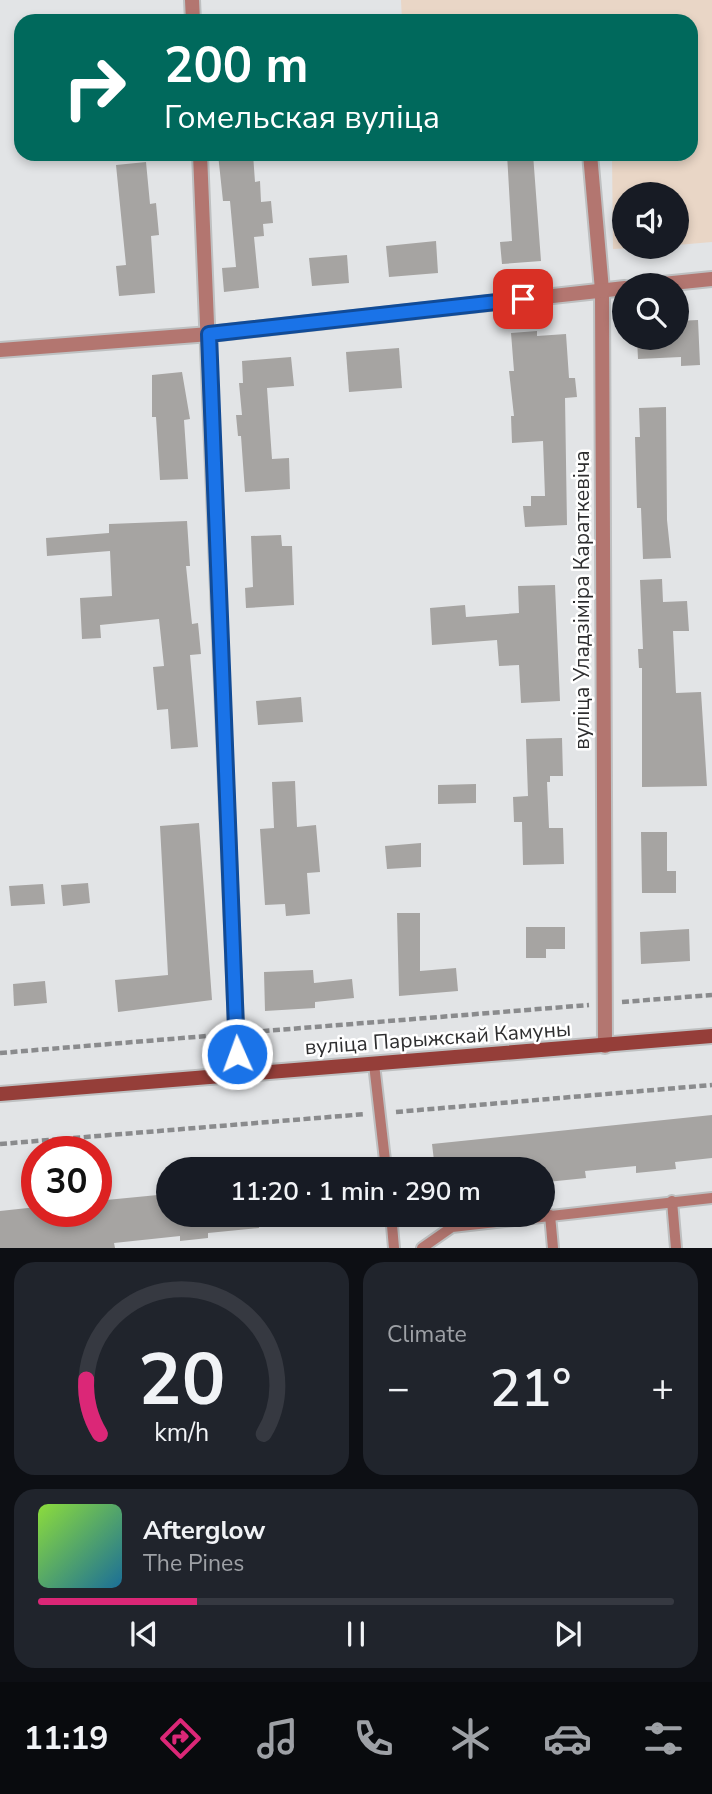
<!DOCTYPE html>
<meta charset="utf-8">
<style>
body{margin:0;font-family:"Nunito Sans",sans-serif;background:#20242c;color:#f1f3f6;height:100vh;display:flex;flex-direction:column;font-size:26px;white-space:nowrap}
*{box-sizing:border-box;margin:0}
p{font-size:23px;color:#9ea1a6}
.icon{flex:none;width:38px;height:38px;fill:none;stroke:currentColor;stroke-width:2;stroke-linecap:round;stroke-linejoin:round}
.map{position:relative;height:1248px;overflow:hidden}
.side{display:flex;flex-direction:column;gap:14px;padding:14px;background:#0d0f14;flex:1}
.side>*{flex:none}
.top-card{position:absolute;left:14px;top:14px;width:684px;height:147px;border-radius:21px;box-shadow:0 4px 10px #0003;background:#00695c;color:#fff;overflow:hidden}
.tools{position:absolute;left:612px;top:182px;display:grid;gap:14px}
.tools a{display:grid;place-items:center;width:77px;height:77px;border-radius:50%;background:#171b24;box-shadow:0 4px 10px #0003;font-size:35px}
.speed{position:absolute;left:21px;top:1136px;display:flex;gap:14px;font-size:35px;font-weight:700;text-align:center}
.speed>*{display:grid;place-content:center;width:91px;height:91px;border-radius:50%;background:#171b24;box-shadow:0 4px 10px #0003;line-height:1}
.speed .limit{border:10px solid #d22;background:#fff;color:#111}
.pin{position:absolute;display:grid;place-items:center;width:60px;height:60px;color:#fff;margin:-30px;border-radius:14px;box-shadow:0 4px 10px #0006}
.me{position:absolute;width:77px;margin:-38px;rotate:358deg;stroke-linejoin:round;filter:drop-shadow(0 0 5px #0008)}
.turn{display:flex;align-items:center;gap:24px;height:147px;padding:0 35px;font-size:32px}
.turn .icon{width:91px;height:91px;stroke-width:2.5}
.turn b{display:block;font-size:49px;line-height:60px}
.big{font-size:52px;font-weight:600;line-height:1.1}
.side .card{flex:1;display:flex;flex-direction:column;justify-content:center;gap:10px;min-width:0;padding:0 24px;border-radius:21px;background:#20242c}
.side .dial{align-items:center;gap:0}
.dial svg{height:182px;overflow:visible;fill:none;stroke:#363941;stroke-width:7;stroke-linecap:round;text-anchor:middle}
.dial text{fill:#f1f3f6;stroke:none}
.song{display:flex;align-items:center;gap:21px}
.cover{width:84px;height:84px;border-radius:10px;background:linear-gradient(135deg,hsl(90 70% 55%),hsl(200 70% 35%))}
.played{height:7px;border-radius:4px;background:linear-gradient(90deg,#db2777 25%,#363941 25%)}
.keys{display:flex;justify-content:space-around;direction:ltr}
.heat{display:flex;justify-content:space-between;align-items:center;font-size:38px;direction:ltr}
.side .tiles{flex:1;display:grid;gap:14px;grid-template-columns:1fr 1fr}
.card:last-child{grid-column:span 2}
.trip{position:absolute;left:156px;top:1157px;width:399px;height:70px;border-radius:35px;background:#171b24;box-shadow:0 4px 10px #0003;font-weight:600;line-height:70px;text-align:center}
.tabs{display:flex;height:112px;justify-content:space-around;align-items:center;background:#090b0e;color:#9ea1a6}
.tabs .icon{width:49px;height:49px}
.tabs .selected{color:#db2777}
.tabs b{font-size:32px;color:#f1f3f6}
.map>svg:first-child{display:block}
.education{fill:#e9d6c6}
.building{fill:#a6a4a2}
.lines{fill:none;stroke-linecap:round;stroke-linejoin:round}
.service-casing{stroke:#bec0c1;stroke-width:14}
.minor-casing{stroke:#bec0c1;stroke-width:18}
.secondary-casing{stroke:#bec0c1;stroke-width:18}
.path{stroke:#8a8b8d;stroke-width:4.5;stroke-dasharray:7 3.5;stroke-linecap:butt}
.service{stroke:#b37670;stroke-width:10}
.minor{stroke:#b37670;stroke-width:14}
.secondary{stroke:#953e39;stroke-width:14}
.route-casing{stroke:#114b97;stroke-width:18}
.route{stroke:#1a73e8;stroke-width:12}
.labels{text-anchor:middle;dominant-baseline:central;stroke-width:5;stroke-linejoin:round;paint-order:stroke}
.street-label{font-size:21px;fill:#2e2e2f;stroke:#fff}
</style>
<div class="map">
<svg width="712" height="1248" viewBox="0 0 712 1248">
<rect width="100%" height="100%" fill="#e2e4e6"/>
<polygon class="education" points="401,0 712,0 712,242 677,245 677,194 625,194 625,247 648,247 613,249 612,154 691,154 691,21 402,21"/>
<g class="building">
<polygon points="218,154 253,154 255,182 260,181 261,202 271,201 273,223 263,224 264,236 254,237 259,288 224,292 222,268 236,267 230,201 223,201"/>
<polygon points="507,154 533,154 541,261 502,264 500,242 512,241"/>
<polygon points="146,162 150,204 156,203 159,235 151,236 155,293 119,296 116,266 126,265 116,165"/>
<polygon points="436,241 438,273 389,277 386,246"/>
<polygon points="347,255 349,283 312,286 309,258"/>
<polygon points="698,320 700,365 681,366 681,357 638,359 637,338 677,338 677,321"/>
<polygon points="537,331 537,336 566,334 569,378 575,378 577,397 565,398 567,525 525,527 523,506 531,506 531,496 545,496 543,441 512,443 511,416 514,416 509,371 514,371 511,333"/>
<polygon points="399,348 402,388 349,392 346,352"/>
<polygon points="291,357 294,386 267,388 272,459 289,458 290,489 245,492 241,436 238,436 236,415 242,415 239,383 243,383 242,361"/>
<polygon points="182,372 190,419 184,420 188,479 160,480 156,417 152,417 152,375"/>
<polygon points="666,407 667,520 671,558 643,559 641,508 637,508 635,437 640,437 639,408"/>
<polygon points="187,521 190,566 186,566 192,624 198,623 201,654 190,655 198,747 171,749 168,709 157,710 153,667 164,666 159,619 100,625 101,638 82,639 80,598 112,596 110,551 47,556 46,538 109,533 109,524"/>
<polygon points="281,535 282,546 292,546 294,605 246,608 245,588 253,587 251,536"/>
<polygon points="662,579 663,602 687,601 689,631 673,631 676,693 701,692 707,786 642,787 642,668 639,668 638,649 643,649 640,580"/>
<polygon points="555,585 560,701 521,703 519,665 499,666 497,640 432,645 430,608 465,605 466,617 519,613 518,586"/>
<polygon points="301,697 303,722 258,725 256,701"/>
<polygon points="562,738 563,776 550,776 550,782 547,782 549,828 563,828 564,864 523,865 522,822 514,822 513,797 528,796 526,739"/>
<polygon points="295,781 297,827 316,825 320,872 307,873 310,914 286,916 285,904 265,905 260,829 274,828 272,782"/>
<polygon points="476,784 476,803 438,804 438,785"/>
<polygon points="199,823 212,1000 118,1012 115,980 168,975 160,826"/>
<polygon points="641,832 667,832 667,871 676,871 676,893 642,893"/>
<polygon points="421,843 421,867 387,869 385,846"/>
<polygon points="88,883 90,903 63,906 61,885"/>
<polygon points="43,884 45,904 11,906 9,886"/>
<polygon points="397,913 420,913 420,971 456,968 458,991 399,996"/>
<polygon points="526,927 565,927 565,949 546,949 546,958 526,958"/>
<polygon points="689,929 690,961 641,964 640,932"/>
<polygon points="313,970 314,983 352,979 354,998 315,1002 315,1008 265,1011 264,972"/>
<polygon points="45,981 47,1003 14,1006 13,984"/>
<polygon points="712,1115 712,1158 675,1162 676,1169 636,1173 636,1166 585,1171 586,1178 547,1182 542,1169 435,1169 432,1144"/>
<polygon points="168,1194 168,1214 258,1214 259,1228 208,1233 208,1238 180,1241 180,1236 114,1243 115,1248 0,1248 0,1211 37,1207 37,1211 96,1211 96,1201"/>
</g>
<g class="lines">
<defs>
<g id="service">
<polyline points="374,1064 386,1169"/>
<polyline points="672,1201 676,1248"/>
<polyline points="391,1214 394,1248"/>
<polyline points="550,1215 553,1248"/>
<polyline points="422,1248 452,1227 712,1198"/>
</g>
<g id="minor">
<polyline points="192,0 193,21"/>
<polyline points="200,154 238,1075"/>
<polyline points="590,154 602,290 605,1046"/>
<polyline points="653,285 712,279"/>
<polyline points="0,350 210,334 625,288"/>
</g>
<polyline id="secondary" points="0,1094 712,1036"/>
</defs>
<use href="#service" class="service-casing"/>
<use href="#minor" class="minor-casing"/>
<use href="#secondary" class="secondary-casing"/>
<g class="path">
<polyline points="622,1002 712,995"/>
<polyline points="252,1032 589,1005"/>
<polyline points="0,1053 219,1035"/>
<polyline points="396,1112 712,1085"/>
<polyline points="0,1144 366,1114"/>
</g>
<use href="#service" class="service"/>
<use href="#minor" class="minor"/>
<use href="#secondary" class="secondary"/>
</g>
<g class="lines">
<defs>
<polyline id="route" points="237,1054 209,334 523,299"/>
</defs>
<use href="#route" class="route-casing"/>
<use href="#route" class="route"/>
</g>
<g class="labels">
<g class="street-label">
<text transform="translate(582 600) rotate(-90)">вуліца Уладзіміра Караткевіча</text>
<text transform="translate(438 1038) rotate(-4)">вуліца Парыжскай Камуны</text>
</g>
</g>
</svg>
<div class="tools">
<a><svg class="icon" aria-label="sound" viewBox="0 0 24 24"><path d="M4 9h4l5-4v14l-5-4H4zM17 9q2 3 0 6"/></svg></a>
<a><svg class="icon" aria-label="search" viewBox="0 0 24 24"><circle cx="10" cy="10" r="6"/><path d="M15 15l6 6"/></svg></a>
</div>
<div class="speed"><div class="limit">30</div></div>
<div class="pin" style="left:523px;top:299px;background:#d93025"><svg class="icon" aria-label="arrive" viewBox="0 0 24 24"><path d="M6 21V4h12l-3 4 3 4H6"/></svg></div>
<svg class="me" style="left:237px;top:1054px" viewBox="-20 -20 40 40"><circle r="17" fill="#1a73e8" stroke="#fff" stroke-width="3"/><path d="M0-11L8 9 0 5-8 9z" fill="#fff"/></svg>
<div class="trip">11:20 · 1 min · 290 m</div>
<div class="top-card">
<div class="turn"><svg class="icon" aria-label="right" viewBox="0 0 24 24"><path d="M7 20v-9h11M14 6l5 5-5 5"/></svg><div><b>200 m</b>Гомельская вуліца</div></div>
</div>
</div>
<section class="side">
<div class="tiles">
<div class="card dial"><svg viewBox="0 0 100 80">
<path d="M14 69A42 42 0 1 1 86 69"/>
<path d="M14 69A42 42 0 0 1 8 45" stroke="#db2777"/>
<text x="50" y="56" font-size="32" font-weight="700">20</text>
<text x="50" y="72" font-size="11">km/h</text>
</svg></div>
<div class="card"><p>Climate</p>
<div class="heat"><a>−</a><b class="big">21°</b><a>+</a></div>
</div>
<div class="card">
<div class="song"><i class="cover"></i><div><b>Afterglow</b><p>The Pines</p></div></div>
<div class="played"></div>
<div class="keys"><svg class="icon" aria-label="previous" viewBox="0 0 24 24"><path d="M18 5L8 12l10 7zM5 5v14"/></svg><svg class="icon" aria-label="pause" viewBox="0 0 24 24"><path d="M8 5v14M16 5v14"/></svg><svg class="icon" aria-label="next" viewBox="0 0 24 24"><path d="M6 5l10 7-10 7zM19 5v14"/></svg></div>
</div>
</div>
</section>
<nav class="tabs">
<b>11:19</b>
<svg class="icon selected" aria-label="directions" viewBox="0 0 24 24"><path d="M12 3l9 9-9 9-9-9zM9 14v-3h6M13 9l2 2-2 2"/></svg>
<svg class="icon" aria-label="music" viewBox="0 0 24 24"><path d="M9 18V5l10-2v13"/><circle cx="6" cy="18" r="3"/><circle cx="16" cy="16" r="3"/></svg>
<svg class="icon" aria-label="phone" viewBox="0 0 24 24"><path d="M5 4h4l2 5-3 2q2 4 5 5l2-3 5 2v4C11 20 4 13 5 4z"/></svg>
<svg class="icon" aria-label="climate" viewBox="0 0 24 24"><path d="M12 3v18M4 7l16 10M4 17L20 7"/></svg>
<svg class="icon" aria-label="car" viewBox="0 0 24 24"><path d="M5 17H2v-5l4-1 3-4h7l3 4 3 1v5h-3M9 17h6M6 11h13"/><circle cx="7" cy="17" r="2"/><circle cx="17" cy="17" r="2"/></svg>
<svg class="icon" aria-label="filters" viewBox="0 0 24 24"><path d="M4 7h16M4 17h16"/><circle cx="9" cy="7" r="2"/><circle cx="15" cy="17" r="2"/></svg>
</nav>
